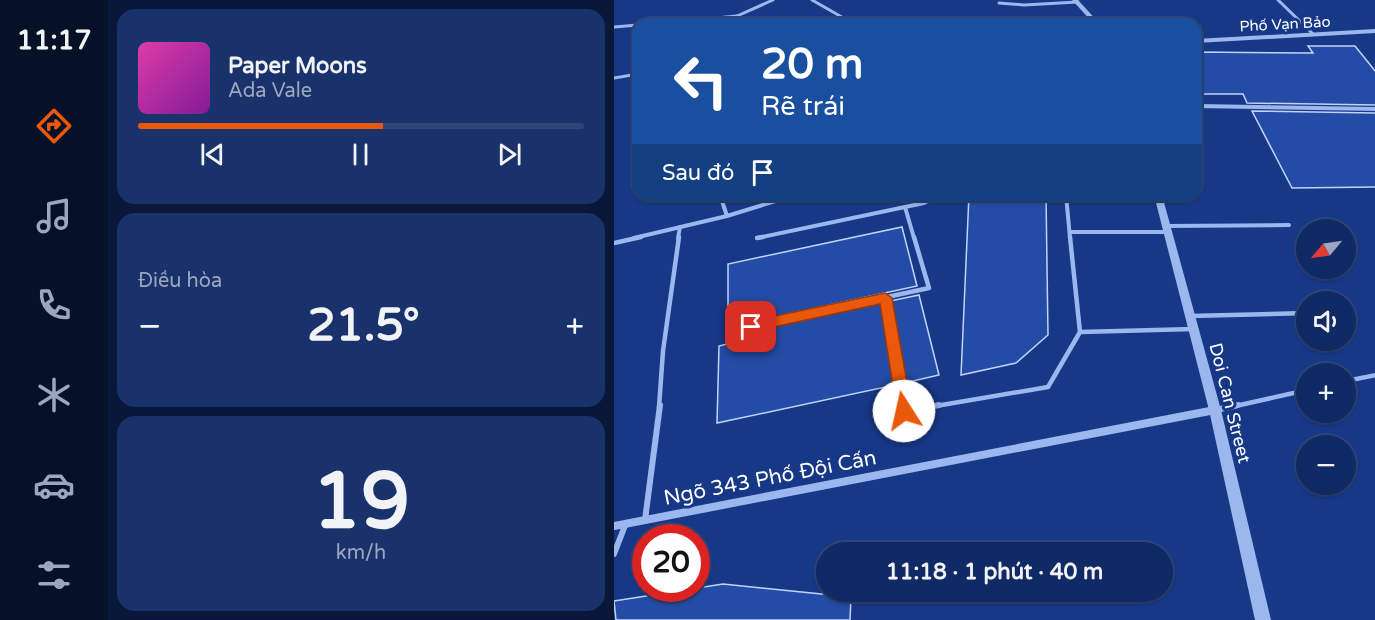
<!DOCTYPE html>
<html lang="vi">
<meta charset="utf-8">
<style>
body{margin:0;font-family:"Varela Round",sans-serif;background:#19326b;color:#f1f3f6;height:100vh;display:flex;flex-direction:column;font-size:22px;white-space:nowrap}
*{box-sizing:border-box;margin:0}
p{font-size:20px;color:#9ca7bf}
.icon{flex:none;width:33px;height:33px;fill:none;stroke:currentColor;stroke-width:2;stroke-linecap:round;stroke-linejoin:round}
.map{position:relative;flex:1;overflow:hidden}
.details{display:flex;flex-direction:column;gap:9px;padding:9px;background:#091738;width:506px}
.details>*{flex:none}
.guide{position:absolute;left:18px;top:18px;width:570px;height:183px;border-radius:18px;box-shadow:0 2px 4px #0004,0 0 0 2px #304679;background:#1a4fa0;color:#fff;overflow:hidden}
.needle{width:39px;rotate:241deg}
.buttons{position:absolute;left:682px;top:219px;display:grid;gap:12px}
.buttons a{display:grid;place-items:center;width:60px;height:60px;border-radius:50%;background:#102a65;box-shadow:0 2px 4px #0004,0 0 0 2px #304679;font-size:30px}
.speed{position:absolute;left:18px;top:524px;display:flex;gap:12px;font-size:30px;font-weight:700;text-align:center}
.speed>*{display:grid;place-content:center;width:78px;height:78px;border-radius:50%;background:#102a65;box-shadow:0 2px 4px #0004,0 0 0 2px #304679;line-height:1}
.speed .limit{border:9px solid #d22;background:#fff;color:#111}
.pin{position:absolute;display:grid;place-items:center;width:51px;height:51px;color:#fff;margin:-26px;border-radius:12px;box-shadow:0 3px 9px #0006}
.me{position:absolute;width:66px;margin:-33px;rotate:350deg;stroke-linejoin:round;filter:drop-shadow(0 0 4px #0008)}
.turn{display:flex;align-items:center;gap:21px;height:126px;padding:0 30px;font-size:27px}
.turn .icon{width:78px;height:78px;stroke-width:2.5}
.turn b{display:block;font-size:42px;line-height:51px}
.then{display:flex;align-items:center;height:57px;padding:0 30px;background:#0003;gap:12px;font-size:22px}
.big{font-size:45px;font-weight:700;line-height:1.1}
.details .card{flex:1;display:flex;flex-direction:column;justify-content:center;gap:9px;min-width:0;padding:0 21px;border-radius:18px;background:#19326b}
.details .dial{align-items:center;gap:0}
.dial b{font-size:78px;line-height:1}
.song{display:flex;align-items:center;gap:18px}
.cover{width:72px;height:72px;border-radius:9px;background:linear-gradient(135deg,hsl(320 70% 55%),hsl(290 70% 35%))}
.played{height:6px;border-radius:3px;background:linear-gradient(90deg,#ea580c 55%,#304679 55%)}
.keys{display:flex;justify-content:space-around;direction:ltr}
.heat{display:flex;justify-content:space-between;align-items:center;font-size:33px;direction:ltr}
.trip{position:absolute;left:202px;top:542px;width:357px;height:60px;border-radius:30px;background:#102a65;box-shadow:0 2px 4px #0004,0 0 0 2px #304679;font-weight:700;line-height:60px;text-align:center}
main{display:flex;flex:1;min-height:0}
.dock{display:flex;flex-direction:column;width:108px;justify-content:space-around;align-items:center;background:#061128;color:#9ca7bf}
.dock .icon{width:42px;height:42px}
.dock .active{color:#ea580c}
.dock b{font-size:27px;color:#f1f3f6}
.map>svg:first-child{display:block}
.building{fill:#244ca6;stroke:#c1d4fa;stroke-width:1.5}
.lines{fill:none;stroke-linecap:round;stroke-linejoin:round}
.service-far3{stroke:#9cb6ee;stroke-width:3}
.service-far2{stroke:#9cb6ee;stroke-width:4}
.service-far1{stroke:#9cb6ee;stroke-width:4.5}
.service{stroke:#9cb6ee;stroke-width:6}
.minor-far1{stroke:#9cb6ee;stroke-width:4}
.minor{stroke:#9cb6ee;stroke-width:8}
.tertiary{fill:#9cb6ee;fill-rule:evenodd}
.route{fill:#ea580c;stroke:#983908;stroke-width:1.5}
.labels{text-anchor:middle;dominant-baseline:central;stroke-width:6;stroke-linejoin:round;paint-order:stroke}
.far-street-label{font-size:15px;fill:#fff;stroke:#163887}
.street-label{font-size:18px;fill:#fff;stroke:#163887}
.near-street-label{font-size:21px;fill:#fff;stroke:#163887}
</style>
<main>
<nav class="dock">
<b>11:17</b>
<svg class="icon active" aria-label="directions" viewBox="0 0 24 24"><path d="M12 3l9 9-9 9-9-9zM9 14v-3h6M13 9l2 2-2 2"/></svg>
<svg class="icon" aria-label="music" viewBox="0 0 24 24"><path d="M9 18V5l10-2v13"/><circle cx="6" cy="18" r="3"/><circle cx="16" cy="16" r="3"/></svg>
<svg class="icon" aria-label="phone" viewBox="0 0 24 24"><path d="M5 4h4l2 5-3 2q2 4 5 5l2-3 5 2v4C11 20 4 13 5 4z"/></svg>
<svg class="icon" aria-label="climate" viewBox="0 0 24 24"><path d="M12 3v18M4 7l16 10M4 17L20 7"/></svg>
<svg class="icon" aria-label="car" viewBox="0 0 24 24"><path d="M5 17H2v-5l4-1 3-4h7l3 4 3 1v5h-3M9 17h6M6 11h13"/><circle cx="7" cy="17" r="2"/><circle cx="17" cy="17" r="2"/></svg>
<svg class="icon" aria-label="filters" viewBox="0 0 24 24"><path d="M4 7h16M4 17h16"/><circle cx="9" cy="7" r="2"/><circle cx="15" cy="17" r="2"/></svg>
</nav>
<section class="details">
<div class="card">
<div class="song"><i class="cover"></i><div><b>Paper Moons</b><p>Ada Vale</p></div></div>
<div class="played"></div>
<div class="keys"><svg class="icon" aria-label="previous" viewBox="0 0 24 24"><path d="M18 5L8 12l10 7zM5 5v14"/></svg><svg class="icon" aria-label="pause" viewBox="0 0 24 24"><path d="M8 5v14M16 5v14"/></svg><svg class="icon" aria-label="next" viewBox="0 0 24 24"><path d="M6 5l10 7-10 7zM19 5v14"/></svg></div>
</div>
<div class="card"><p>Điều hòa</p>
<div class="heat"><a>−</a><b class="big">21.5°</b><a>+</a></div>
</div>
<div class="card dial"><b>19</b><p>km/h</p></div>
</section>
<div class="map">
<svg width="762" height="620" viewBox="0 0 762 620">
<rect width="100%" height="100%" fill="#163887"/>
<g class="building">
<polygon points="694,46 741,46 762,72 762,105 633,103 629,94 582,94 582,52 699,53"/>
<polygon points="638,111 762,113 762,187 678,188"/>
<polygon points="355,195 432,195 434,335 402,363 347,375"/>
<polygon points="288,227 303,286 114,327 114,264"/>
<polygon points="305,295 325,375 290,383 276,301"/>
<polygon points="267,303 281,385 103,423 105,346 113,344 114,335"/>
<polygon points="109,584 237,597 236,620 2,620 0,601"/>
</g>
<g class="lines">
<g class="service-far3">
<polyline points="198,0 240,24"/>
<polyline points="664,0 699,34"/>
<polyline points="385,3 410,5 464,2"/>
<polyline points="123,16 132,24"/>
<polyline points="39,24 123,16 159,0"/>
<polyline points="0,27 24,25"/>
<polyline points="0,78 24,74"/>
</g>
<g class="service-far2">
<polyline points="582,106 762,109"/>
<polyline points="18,124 24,123"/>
<polyline points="106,195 113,216"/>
<polyline points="452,195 456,238"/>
<polyline points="291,207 300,238"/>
<polyline points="552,226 675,225"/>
<polyline points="456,232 553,232"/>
<polyline points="20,238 113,216 181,195"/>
<polyline points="64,238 66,227"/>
<polyline points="143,238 310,203 327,195"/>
</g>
<g class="service-far1">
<polyline points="456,237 466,332"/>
<polyline points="143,238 149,237"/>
<polyline points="0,243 27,237"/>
<polyline points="271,298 289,407"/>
<polyline points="576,316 693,313"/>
<polyline points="115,331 315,288 300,237"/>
<polyline points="732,381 762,375"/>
<polyline points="45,407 49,351 65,237"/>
<polyline points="316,407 434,387 466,332 580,329"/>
<polyline points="617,407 693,390"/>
</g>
<g class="service">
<polyline points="289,405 290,411 325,405"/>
<polyline points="602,410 624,405"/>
<polyline points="31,520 46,405"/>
<polyline points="0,554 12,523"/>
</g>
<polyline class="minor-far1" points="582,41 762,31"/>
<polyline class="minor" points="0,526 601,410"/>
<g class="tertiary">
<polygon points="458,0 464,0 486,24 480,24"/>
<polygon points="540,195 548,195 607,410 657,620 641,620 595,410"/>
</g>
</g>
<polygon class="route" points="271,293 278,298 298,411 296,416 290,418 285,416 283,411 266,304 137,332 130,327 137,321"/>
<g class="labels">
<g class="far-street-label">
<text transform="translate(671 24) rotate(-3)">Phố Vạn Bảo</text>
</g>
<g class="street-label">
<text transform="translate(616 403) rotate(76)">Doi Can Street</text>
</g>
<g class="near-street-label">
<text transform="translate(156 478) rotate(-11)">Ngõ 343 Phố Đội Cấn</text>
</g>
</g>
</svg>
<div class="buttons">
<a><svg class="needle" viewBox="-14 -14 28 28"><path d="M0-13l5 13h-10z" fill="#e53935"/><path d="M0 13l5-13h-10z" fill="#9ca7bf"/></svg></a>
<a><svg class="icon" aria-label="sound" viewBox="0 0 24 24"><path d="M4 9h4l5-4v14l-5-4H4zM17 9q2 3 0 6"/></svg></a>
<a>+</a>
<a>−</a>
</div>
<div class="speed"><div class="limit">20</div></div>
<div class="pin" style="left:137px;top:327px;background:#d93025"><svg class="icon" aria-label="arrive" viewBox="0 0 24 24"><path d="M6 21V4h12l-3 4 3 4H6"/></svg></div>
<svg class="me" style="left:290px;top:411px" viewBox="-20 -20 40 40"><circle r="19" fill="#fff"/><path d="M0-13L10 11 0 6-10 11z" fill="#ea580c"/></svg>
<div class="trip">11:18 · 1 phút · 40 m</div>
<div class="guide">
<div class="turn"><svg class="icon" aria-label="left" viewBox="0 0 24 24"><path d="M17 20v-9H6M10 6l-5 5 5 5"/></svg><div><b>20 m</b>Rẽ trái</div></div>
<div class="then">Sau đó<svg class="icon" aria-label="arrive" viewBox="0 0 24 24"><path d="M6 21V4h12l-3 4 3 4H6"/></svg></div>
</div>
</div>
</main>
